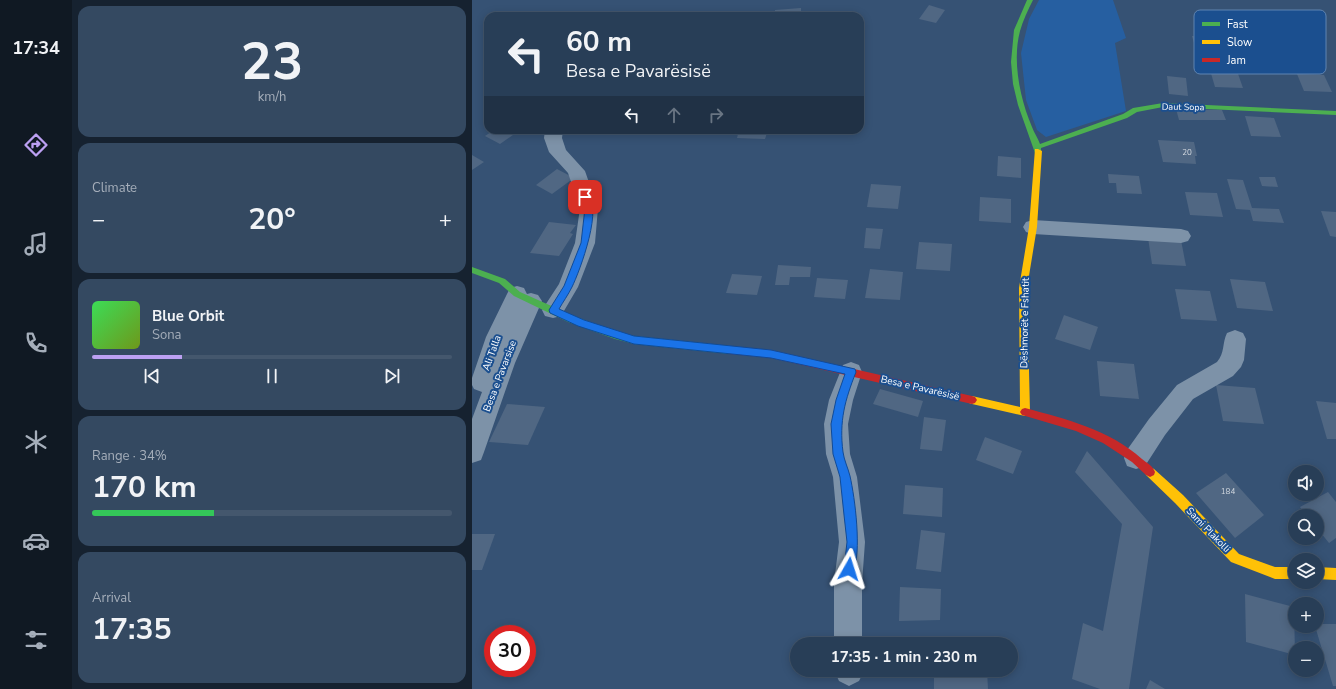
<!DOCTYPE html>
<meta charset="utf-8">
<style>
body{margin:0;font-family:"Nunito Sans",sans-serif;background:#344961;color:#f1f3f6;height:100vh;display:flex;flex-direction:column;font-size:15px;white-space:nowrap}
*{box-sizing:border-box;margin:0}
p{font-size:13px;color:#a5aeba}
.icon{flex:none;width:22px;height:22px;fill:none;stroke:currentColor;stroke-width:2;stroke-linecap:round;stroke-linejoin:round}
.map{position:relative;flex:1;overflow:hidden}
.panel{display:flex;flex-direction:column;gap:6px;padding:6px;background:#162230;width:400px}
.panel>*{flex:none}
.hud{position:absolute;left:12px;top:12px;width:380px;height:122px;border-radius:12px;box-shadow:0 2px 10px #0003,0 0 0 1px #44576d;background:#283e57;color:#f1f3f6;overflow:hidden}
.tools{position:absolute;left:816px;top:465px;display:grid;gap:8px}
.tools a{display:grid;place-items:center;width:36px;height:36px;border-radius:50%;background:#283e57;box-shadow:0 2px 10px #0003,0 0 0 1px #44576d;font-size:20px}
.speed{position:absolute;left:12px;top:625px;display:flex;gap:8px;font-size:20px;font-weight:700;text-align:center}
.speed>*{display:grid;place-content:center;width:52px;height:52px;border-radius:50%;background:#283e57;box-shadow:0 2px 10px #0003,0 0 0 1px #44576d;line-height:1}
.speed .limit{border:6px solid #d22;background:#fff;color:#111}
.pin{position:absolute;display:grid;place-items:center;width:34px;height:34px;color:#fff;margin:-17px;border-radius:8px;box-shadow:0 2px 6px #0006}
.me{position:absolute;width:44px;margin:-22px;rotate:6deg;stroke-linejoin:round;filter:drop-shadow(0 0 3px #0008)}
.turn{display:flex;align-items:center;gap:14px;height:84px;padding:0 16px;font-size:18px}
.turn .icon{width:52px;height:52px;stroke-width:2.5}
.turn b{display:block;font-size:28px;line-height:34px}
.lanes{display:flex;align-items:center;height:38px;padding:0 16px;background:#0003;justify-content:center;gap:20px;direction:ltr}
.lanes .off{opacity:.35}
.big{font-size:30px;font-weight:700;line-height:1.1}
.panel .card{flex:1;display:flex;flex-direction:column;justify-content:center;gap:6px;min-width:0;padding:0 14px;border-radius:12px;background:#344961}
.panel .dial{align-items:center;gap:0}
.dial b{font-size:52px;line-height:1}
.song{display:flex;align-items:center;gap:12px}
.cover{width:48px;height:48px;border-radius:6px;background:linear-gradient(135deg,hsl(130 70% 55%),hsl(80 70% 35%))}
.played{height:4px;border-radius:2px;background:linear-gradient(90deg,#bca0f2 25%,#44576d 25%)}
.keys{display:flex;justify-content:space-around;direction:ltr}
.heat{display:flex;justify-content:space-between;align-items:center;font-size:22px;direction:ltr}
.charge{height:6px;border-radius:3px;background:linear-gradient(90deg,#34c759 34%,#44576d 0)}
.trip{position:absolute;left:318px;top:637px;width:228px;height:40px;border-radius:20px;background:#283e57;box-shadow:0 2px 10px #0003,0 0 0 1px #44576d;font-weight:700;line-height:40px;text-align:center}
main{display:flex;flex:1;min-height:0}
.dock{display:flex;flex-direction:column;width:72px;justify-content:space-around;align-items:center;background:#101923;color:#a5aeba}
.dock .icon{width:28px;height:28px}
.dock .current{color:#bca0f2}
.dock b{font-size:18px;color:#f1f3f6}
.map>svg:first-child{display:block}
.green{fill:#265fa1}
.building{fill:#506783}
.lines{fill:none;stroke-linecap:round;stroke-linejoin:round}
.street{fill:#7d92a8;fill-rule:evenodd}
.fast{fill:#4caf50;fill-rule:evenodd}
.slow{fill:#ffc107;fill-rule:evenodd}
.jam{fill:#c62828;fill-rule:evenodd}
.route{fill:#1a73e8;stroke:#114b97}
.labels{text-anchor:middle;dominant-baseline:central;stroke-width:4;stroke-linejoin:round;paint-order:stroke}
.number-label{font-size:8px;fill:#d3d9e0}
.far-street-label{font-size:9px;fill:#fff;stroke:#1b4f8f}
.street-label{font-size:10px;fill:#fff;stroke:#1b4f8f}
.key{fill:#1b4f8f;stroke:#5f84b1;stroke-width:1}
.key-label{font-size:11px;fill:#fff}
</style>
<main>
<nav class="dock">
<b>17:34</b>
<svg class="icon current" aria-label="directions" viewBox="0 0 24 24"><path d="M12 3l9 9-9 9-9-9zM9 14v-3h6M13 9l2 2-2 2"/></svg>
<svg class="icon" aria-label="music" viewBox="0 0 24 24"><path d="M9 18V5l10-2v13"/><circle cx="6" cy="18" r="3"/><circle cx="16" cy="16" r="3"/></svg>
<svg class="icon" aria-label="phone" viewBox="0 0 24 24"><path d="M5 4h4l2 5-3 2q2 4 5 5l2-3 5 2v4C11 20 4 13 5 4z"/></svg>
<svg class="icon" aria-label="climate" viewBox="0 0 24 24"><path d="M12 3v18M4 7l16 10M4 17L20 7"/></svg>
<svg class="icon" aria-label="car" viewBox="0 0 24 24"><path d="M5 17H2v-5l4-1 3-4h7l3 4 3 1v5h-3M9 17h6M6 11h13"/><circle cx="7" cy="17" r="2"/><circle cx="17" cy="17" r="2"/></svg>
<svg class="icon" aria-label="filters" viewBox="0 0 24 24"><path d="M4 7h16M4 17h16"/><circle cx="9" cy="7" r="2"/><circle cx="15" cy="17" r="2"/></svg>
</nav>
<section class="panel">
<div class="card dial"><b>23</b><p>km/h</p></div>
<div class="card"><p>Climate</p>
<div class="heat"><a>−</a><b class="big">20°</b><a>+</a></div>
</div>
<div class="card">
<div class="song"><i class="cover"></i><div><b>Blue Orbit</b><p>Sona</p></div></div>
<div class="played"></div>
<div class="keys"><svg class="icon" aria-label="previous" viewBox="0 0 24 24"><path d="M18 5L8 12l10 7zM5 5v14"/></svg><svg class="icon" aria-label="pause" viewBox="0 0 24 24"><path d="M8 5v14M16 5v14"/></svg><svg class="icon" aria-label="next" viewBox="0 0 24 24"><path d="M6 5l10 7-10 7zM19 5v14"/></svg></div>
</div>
<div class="card"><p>Range · 34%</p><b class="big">170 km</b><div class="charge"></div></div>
<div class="card"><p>Arrival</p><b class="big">17:35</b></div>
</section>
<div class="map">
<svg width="864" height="689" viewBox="0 0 864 689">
<rect width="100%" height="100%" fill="#365274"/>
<polygon class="green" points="567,0 641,0 654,38 643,43 654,111 574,137 565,130 554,100 549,53 557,19"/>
<g class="building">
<polygon points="457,5 473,10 464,23 447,19"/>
<polygon points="329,8 329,16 303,16 303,10"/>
<polygon points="720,36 753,37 760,52 732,51 730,46 722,43"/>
<polygon points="738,70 765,71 771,88 743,87"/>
<polygon points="825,74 852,75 860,92 832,91"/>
<polygon points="695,76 714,78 716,96 697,94"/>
<polygon points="704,109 750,110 754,120 707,120"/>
<polygon points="773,116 802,118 809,137 779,136"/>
<polygon points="22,130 48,130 28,144 13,136"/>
<polygon points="267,130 296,130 293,139 265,138"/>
<polygon points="686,140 722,142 725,156 723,156 724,164 691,162"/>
<polygon points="0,155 12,162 0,170"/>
<polygon points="526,156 549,158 549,178 525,176"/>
<polygon points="85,169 102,178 80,194 64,185"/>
<polygon points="636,174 667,176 670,194 645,193 644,183 637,183"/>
<polygon points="787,177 803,177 806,187 790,186"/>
<polygon points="755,179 771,180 780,208 807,209 812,223 781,221 778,210 764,209"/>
<polygon points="399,184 429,186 426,209 395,207"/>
<polygon points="713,192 745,193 751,217 718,215"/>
<polygon points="508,197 539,199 539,223 507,221"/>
<polygon points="849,211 864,212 864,237 858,236"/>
<polygon points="77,222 104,225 98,233 101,234 87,256 58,253"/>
<polygon points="394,228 411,229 408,249 392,248"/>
<polygon points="676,238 709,240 714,266 680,264"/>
<polygon points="447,242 480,244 478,271 444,269"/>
<polygon points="306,265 339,267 338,277 318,277 317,285 303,285"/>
<polygon points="398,269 431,272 428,300 393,298"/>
<polygon points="260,274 290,276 285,295 254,293"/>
<polygon points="345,278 376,280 373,299 342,297"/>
<polygon points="758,279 793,282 801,311 765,308"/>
<polygon points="703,289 738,291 745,321 709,319"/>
<polygon points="592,315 626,327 618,350 583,339"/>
<polygon points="625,361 662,364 667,399 628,396"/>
<polygon points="744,385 783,388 792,424 751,421"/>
<polygon points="408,389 451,401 446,417 401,404"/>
<polygon points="844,401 864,403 864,439 855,439"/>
<polygon points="35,404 73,407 56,445 17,442"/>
<polygon points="452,417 474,420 470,451 448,449"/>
<polygon points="513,437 550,451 541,474 504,460"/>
<polygon points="615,451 681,527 657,689 628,689 600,679 611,623 631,631 650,524 603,472"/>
<polygon points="754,473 792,515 763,538 724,493"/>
<polygon points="433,485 471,488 470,517 431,514"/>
<polygon points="856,492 864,502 864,538 857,543 845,528 845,516 835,516 828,507"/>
<polygon points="449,530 473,533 469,572 444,569"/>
<polygon points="0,534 23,534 10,570 0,570"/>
<polygon points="428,587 469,589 468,620 427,621"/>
<polygon points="773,594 822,607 823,655 774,642"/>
<polygon points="845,624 864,624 864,686 861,686 843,626 845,626"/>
<polygon points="462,670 515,670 516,689 462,689"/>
<polygon points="678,680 693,689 674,689"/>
</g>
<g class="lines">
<g class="street">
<polygon points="73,130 91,130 90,138 94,150 113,171 126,208 123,243 106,287 89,316 81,318 73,316 70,310 87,284 103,243 108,208 96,173 77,152 72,138"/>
<polygon points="561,220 709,229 716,231 719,236 716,241 709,243 561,234 554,232 551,227 554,222"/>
<polygon points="45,286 52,288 55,294 59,293 66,295 70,301 43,363 12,452 9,460 0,463 0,419 10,392 2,389 0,385 0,378 14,337 35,294 38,288"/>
<path d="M763,330L771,333L774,339L772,360L769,367L761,376L721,399L693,435L673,466L664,469L655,466L652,458L655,450L677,419L705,385L745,362C753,353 750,343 755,333Z"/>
<polygon points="379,362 387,365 390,372 381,400 376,424 378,454 385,477 393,542 390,583 390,644 362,644 362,583 367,542 361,477 354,454 352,424 357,400 371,365"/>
<polygon points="362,670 392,670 392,671 387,681 377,686 367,681"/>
</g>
<g class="fast">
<path d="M555,0H561C556,10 551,20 548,31C540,61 548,99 560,127C562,133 566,138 568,144L651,114L661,108L691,103L864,111V115L691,107L665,112L655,118L569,148V153H563L546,105L541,84L539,62L542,30Z"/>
<polygon points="0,267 33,279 48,292 102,316 144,332 162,336 258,346 261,347 263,350 261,353 258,354 162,344 143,339 96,322 42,296 27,283 0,273"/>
</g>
<g class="slow">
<polygon points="563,149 566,149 570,151 565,227 555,288 558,412 556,415 553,416 500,404 497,403 495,400 497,397 500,396 548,407 547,288 557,227"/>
<polygon points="678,467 682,469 711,495 767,554 803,567 823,567 823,579 803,579 759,562 703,503 674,475 673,472 674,469"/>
<polygon points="845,567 864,568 864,580 845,579"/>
</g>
<g class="jam">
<polygon points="258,346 299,350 500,396 503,397 505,400 503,403 500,404 299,358 258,354 255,353 253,350 255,347"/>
<path d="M553,408C594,419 638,430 670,459C675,463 681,466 683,472L682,475L678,477L674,475L660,462L631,443L604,431L550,415L548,412L550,409Z"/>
</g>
</g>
<path class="route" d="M113,194C134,202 107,273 100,287C96,295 91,302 87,309L112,320L162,336L299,350L383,369L384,372C373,400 367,421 371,452C372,460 376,468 378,476C383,498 390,552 381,573L377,575L373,573L372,569L375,542L372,515L368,477L361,454L359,424L364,400L373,374L299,358L162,344L106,326L78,313L77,310L92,286L109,243L113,208L109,197Z"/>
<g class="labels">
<g class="number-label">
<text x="715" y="152">20</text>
<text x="756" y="491">184</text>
</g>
<g class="far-street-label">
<text transform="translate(711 107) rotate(1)">Daut Sopa</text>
</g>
<g class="street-label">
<text transform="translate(553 323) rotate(-89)">Dëshmorët e Fshatit</text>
<text transform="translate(20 353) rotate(-70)">Ali Talla</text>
<text transform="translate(28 376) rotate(-69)">Besa e Pavarsise</text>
<text transform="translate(448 388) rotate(13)">Besa e Pavarësisë</text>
<text transform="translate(736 530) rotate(46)">Sami Plakolli</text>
</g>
</g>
<rect x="722" y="10" width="132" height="64" rx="6" class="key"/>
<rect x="730" y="22" width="18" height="4" fill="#4caf50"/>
<rect x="730" y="40" width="18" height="4" fill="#ffc107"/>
<rect x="730" y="58" width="18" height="4" fill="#c62828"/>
<g class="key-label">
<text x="755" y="28">Fast</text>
<text x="755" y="46">Slow</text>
<text x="755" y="64">Jam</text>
</g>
</svg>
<div class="tools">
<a><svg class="icon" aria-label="sound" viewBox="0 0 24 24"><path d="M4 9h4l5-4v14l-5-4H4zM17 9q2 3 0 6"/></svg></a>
<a><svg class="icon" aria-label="search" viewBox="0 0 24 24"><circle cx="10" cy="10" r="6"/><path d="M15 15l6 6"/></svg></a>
<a><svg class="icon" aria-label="layers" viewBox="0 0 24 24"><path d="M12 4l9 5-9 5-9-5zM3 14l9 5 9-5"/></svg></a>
<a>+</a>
<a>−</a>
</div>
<div class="speed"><div class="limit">30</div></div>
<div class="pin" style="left:113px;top:197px;background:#d93025"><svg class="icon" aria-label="arrive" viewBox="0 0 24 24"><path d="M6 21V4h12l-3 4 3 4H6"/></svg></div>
<svg class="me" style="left:377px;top:569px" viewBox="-20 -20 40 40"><path d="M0-17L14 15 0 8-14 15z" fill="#1a73e8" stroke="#fff" stroke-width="4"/></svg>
<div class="trip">17:35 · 1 min · 230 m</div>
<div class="hud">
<div class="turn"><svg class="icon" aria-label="left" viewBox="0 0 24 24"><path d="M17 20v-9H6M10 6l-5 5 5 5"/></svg><div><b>60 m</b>Besa e Pavarësisë</div></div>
<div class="lanes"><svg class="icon" aria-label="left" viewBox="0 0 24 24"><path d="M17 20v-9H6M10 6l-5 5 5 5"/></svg><svg class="icon off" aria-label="ahead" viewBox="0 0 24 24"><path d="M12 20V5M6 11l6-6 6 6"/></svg><svg class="icon off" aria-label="right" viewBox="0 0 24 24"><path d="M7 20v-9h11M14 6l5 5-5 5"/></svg></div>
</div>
</div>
</main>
